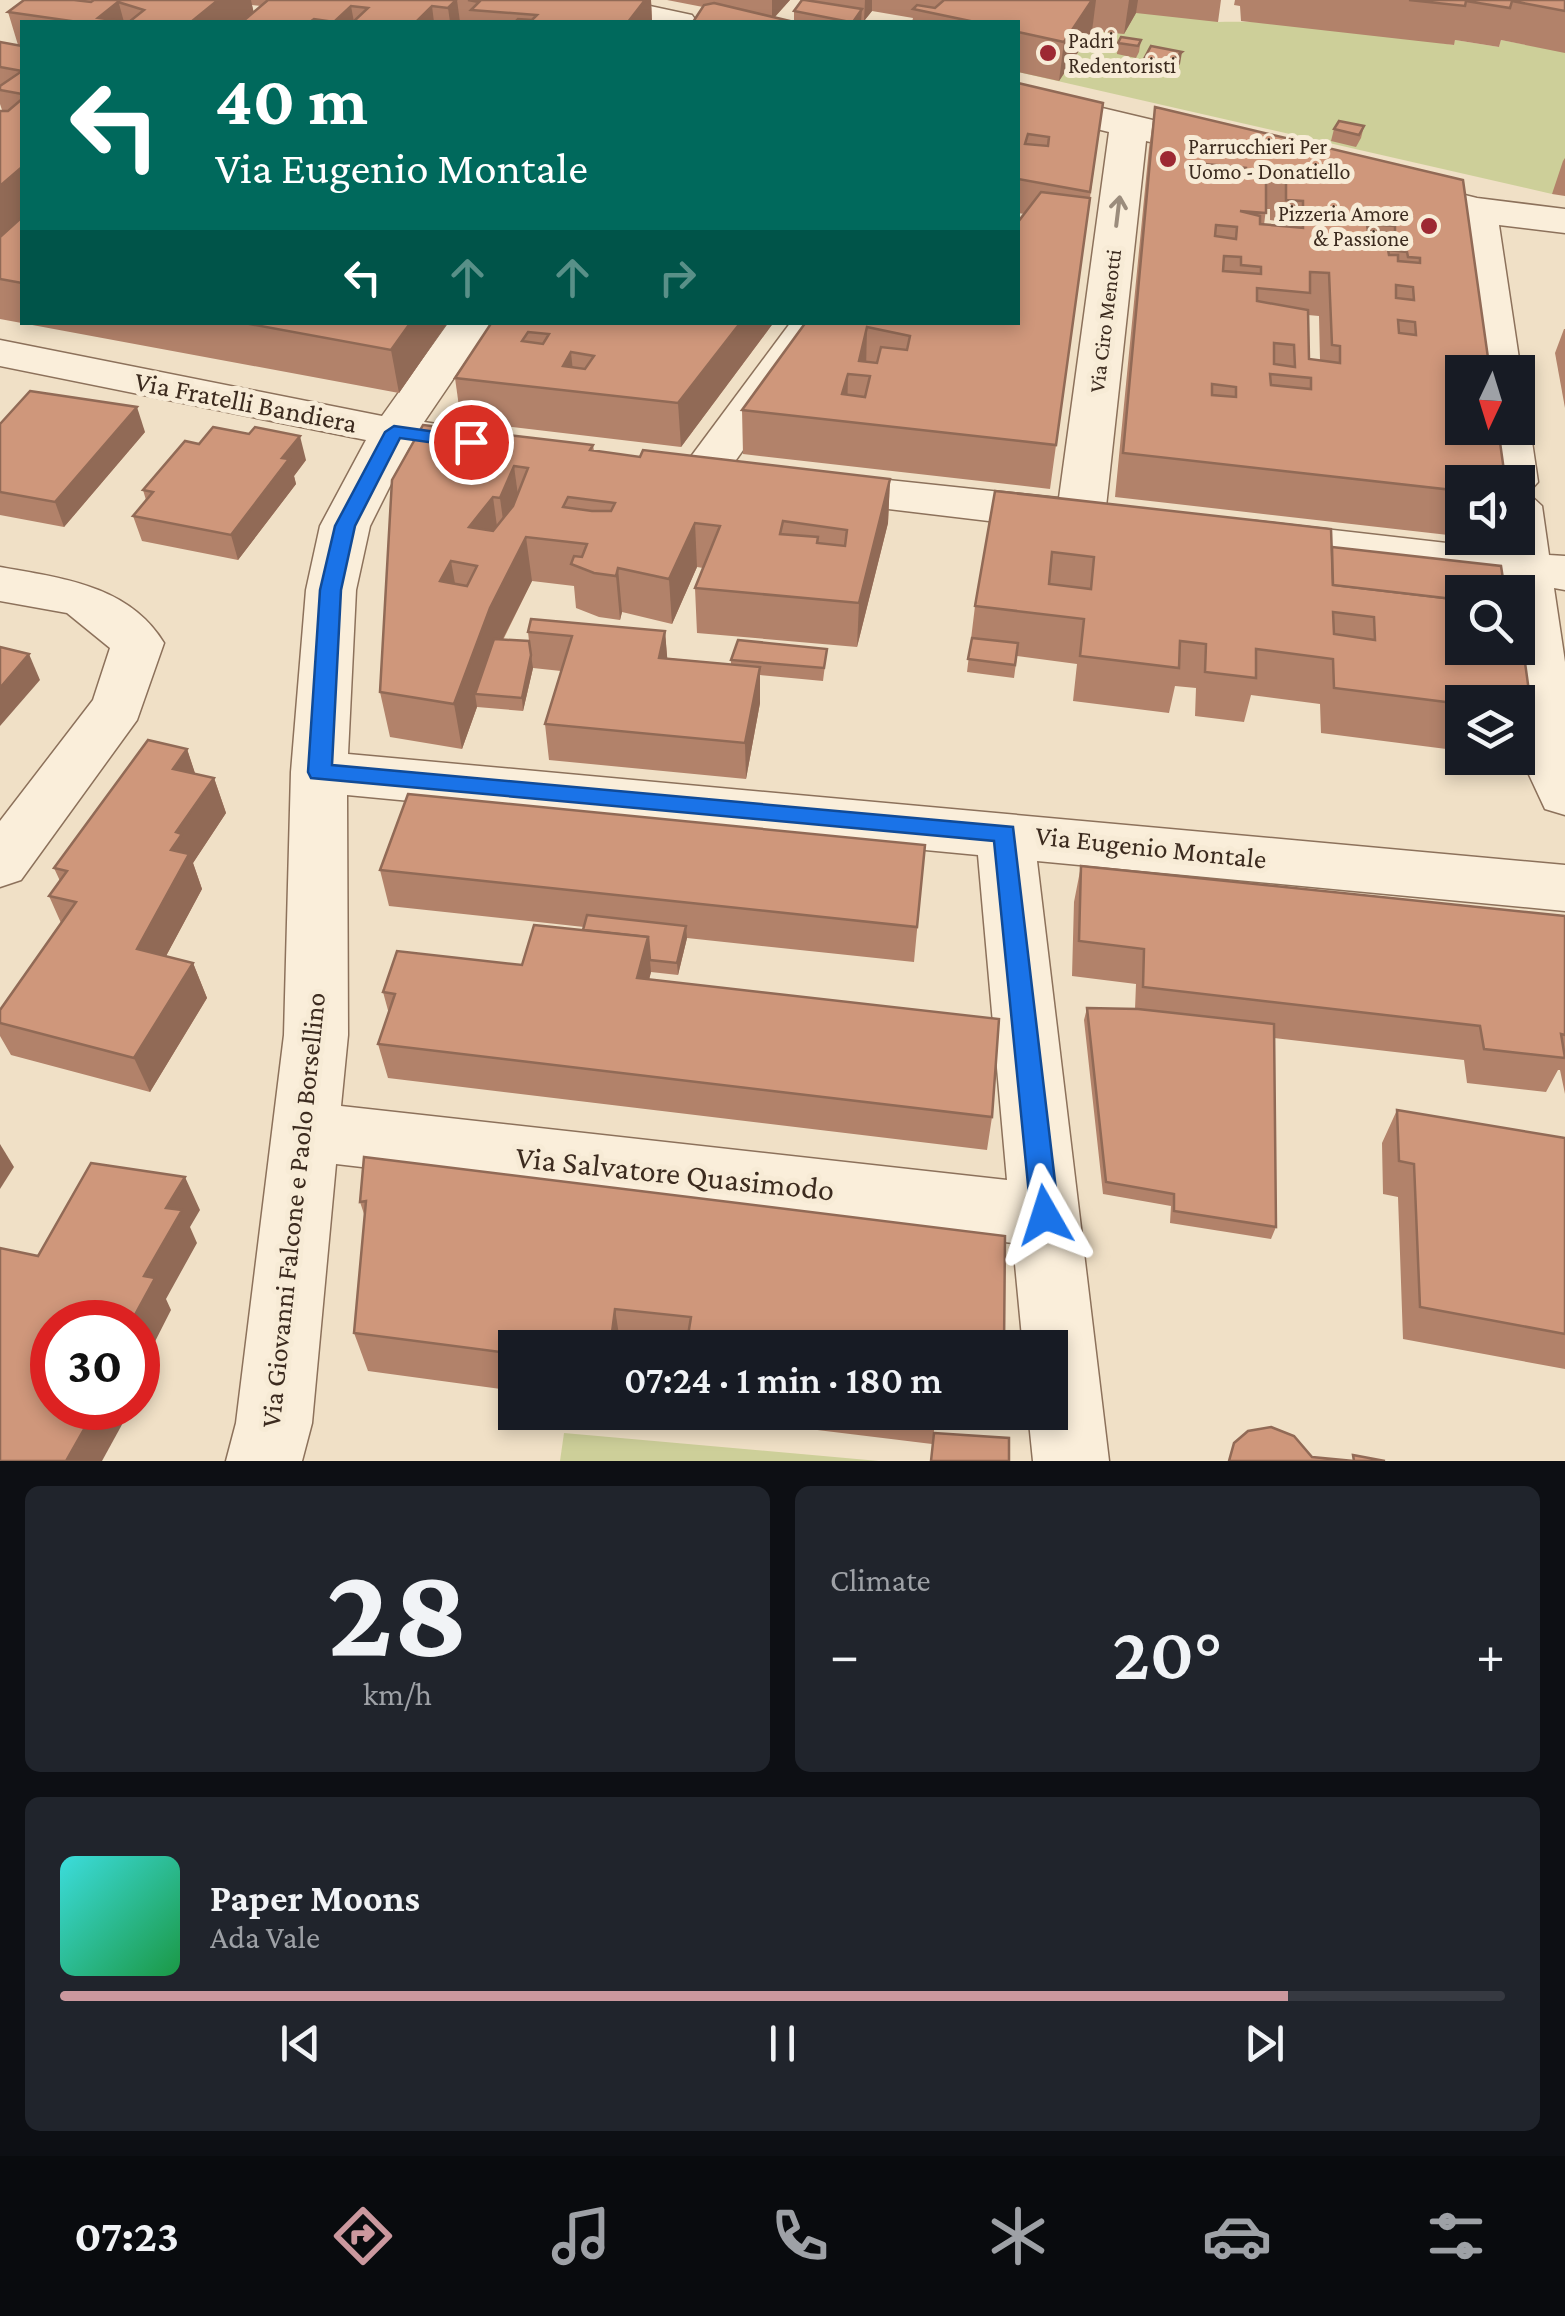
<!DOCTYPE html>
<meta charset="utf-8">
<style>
body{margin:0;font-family:"Crimson Pro",serif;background:#20242c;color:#f1f3f6;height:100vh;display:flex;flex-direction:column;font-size:38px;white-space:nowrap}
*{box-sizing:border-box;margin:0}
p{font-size:32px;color:#9ea1a6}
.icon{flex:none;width:55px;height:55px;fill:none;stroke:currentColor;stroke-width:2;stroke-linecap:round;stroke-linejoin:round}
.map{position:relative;height:1461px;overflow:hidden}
.details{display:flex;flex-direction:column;gap:25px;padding:25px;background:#0d0f14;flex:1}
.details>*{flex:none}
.banner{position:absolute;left:20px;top:20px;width:1000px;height:305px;border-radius:0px;box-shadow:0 5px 15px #0003;background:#00695c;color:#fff;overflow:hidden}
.needle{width:65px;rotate:184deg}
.controls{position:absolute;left:1445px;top:355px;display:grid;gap:20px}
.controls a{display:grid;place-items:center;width:90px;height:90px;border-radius:0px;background:#171b24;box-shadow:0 5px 15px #0003;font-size:50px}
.speed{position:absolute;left:30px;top:1300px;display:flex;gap:20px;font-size:50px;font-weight:700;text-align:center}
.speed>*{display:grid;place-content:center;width:130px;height:130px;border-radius:50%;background:#171b24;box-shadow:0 5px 15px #0003;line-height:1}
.speed .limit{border:15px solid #d22;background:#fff;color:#111}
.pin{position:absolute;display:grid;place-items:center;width:85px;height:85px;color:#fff;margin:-42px;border:5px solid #fff;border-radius:50%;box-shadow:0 2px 10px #0007}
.me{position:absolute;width:110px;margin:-55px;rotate:354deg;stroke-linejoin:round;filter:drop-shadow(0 0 8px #0008)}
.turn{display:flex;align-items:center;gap:35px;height:210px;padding:0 30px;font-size:45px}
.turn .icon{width:130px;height:130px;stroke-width:2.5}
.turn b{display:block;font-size:70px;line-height:85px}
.lanes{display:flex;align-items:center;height:95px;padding:0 30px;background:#0003;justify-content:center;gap:50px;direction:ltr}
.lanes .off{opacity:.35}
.big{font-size:75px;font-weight:600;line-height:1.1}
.details .tile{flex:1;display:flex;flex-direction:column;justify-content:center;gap:15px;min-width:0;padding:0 35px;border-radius:15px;background:#20242c}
.details .dial{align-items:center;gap:0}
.dial b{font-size:130px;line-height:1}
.song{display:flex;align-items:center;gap:30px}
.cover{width:120px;height:120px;border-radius:15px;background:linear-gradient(135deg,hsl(180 70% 55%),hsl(140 70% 35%))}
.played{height:10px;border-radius:5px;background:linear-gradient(90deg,#cb989e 85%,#363941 85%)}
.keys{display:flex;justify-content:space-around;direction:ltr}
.heat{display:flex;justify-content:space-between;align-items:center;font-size:55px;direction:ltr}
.details .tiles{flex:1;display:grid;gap:25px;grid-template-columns:1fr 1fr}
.tile:last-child{grid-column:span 2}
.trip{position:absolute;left:498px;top:1330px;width:570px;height:100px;border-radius:0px;background:#171b24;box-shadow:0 5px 15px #0003;font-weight:600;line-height:100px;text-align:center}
.dock{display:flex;height:160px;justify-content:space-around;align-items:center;background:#090b0e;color:#9ea1a6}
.dock .icon{width:70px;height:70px}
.dock .active{color:#cb989e}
.dock b{font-size:45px;color:#f1f3f6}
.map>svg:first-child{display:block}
.green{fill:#cdcf99}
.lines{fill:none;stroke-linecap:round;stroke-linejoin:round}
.minor-casing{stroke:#8c715b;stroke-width:3}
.minor{fill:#faeeda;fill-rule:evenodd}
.wall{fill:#b2826a;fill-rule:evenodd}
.shaded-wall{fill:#916a56}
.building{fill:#cf977b;stroke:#916a56;stroke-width:2.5;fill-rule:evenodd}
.oneway{stroke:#9b8c7c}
.route{fill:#1a73e8;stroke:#114b97;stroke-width:2.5}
.poi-dot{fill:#9d2933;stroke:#f7ebd6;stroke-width:4}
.labels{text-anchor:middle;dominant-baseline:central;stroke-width:10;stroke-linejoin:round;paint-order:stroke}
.far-poi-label{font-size:22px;fill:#3c2b1f;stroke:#f7ebd6;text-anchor:start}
.far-street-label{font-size:22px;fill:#3c2b1f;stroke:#f7ebd6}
.street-label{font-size:28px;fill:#3c2b1f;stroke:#f7ebd6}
.near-street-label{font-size:32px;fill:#3c2b1f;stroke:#f7ebd6}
</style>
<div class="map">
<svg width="1565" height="1461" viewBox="0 0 1565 1461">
<rect width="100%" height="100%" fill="#f0e0c6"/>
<g class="green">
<path d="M916,0L1215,9L1218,22C1293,20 1383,34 1453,45L1455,40L1499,47L1501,40L1565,52V174L1552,194L1018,72V22Z"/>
<polygon points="564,1433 879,1461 560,1461"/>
</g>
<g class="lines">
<defs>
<g id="minor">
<polygon points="554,0 622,0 692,15 697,22 632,22 559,7"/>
<polygon points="1018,88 1237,140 1243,148 1237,156 1224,159 1146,141 1105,516 1098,527 1081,532 796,498 789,487 796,476 813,472 1059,498 1109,132 1018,110"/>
<polygon points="1395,178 1477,198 1565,209 1565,233 1499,225 1521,372 1518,377 1518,372 1477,372 1458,217 1381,198 1375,190 1381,182"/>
<path d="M449,322H492L424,422L507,435L513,445L507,455L490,459L409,448L370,526L356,590L348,754L1565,865V911L1037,861L1109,1461H1033L1028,1412H1050V1348H1023L1013,1243L336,1164L312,1423L302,1461H226L236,1423L284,1035L291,772L306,590L320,526L366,440L0,366V340L382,416ZM347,795L978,855L1007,1180L341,1106L348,1035Z"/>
<polygon points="791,322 834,322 719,484 702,489 685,484 678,474"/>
<polygon points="1518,417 1530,428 1538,482 1528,493 1542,506 1549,555 1565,556 1565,590 1554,588 1565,662 1565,815 1545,809 1524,764 1510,648 1518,648 1518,592 1504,592 1503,582 1255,553 1238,548 1230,537 1238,526 1255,521 1499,549 1497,538 1518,538 1518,482 1490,482 1484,428 1518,428"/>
<path d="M0,567C61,578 129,585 164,643L137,720L21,880L0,887V821L93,700L110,648L67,613L0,601Z"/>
</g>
</defs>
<use href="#minor" class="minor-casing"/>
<use href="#minor" class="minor"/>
</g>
<g class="wall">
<path d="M24,0H651L652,22H22V322H448L399,393L0,319V111L2,110L0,104V42L18,45L8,12ZM252,5L261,6L254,13Z"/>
<polygon points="667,0 790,0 774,18 703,7"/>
<polygon points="802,0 1221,0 1218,22 1136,13 1124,34 1092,31 1059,81 1018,72 1018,22 912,22 913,18 872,11 864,21 861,22 794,22 794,11"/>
<polygon points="1235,0 1565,0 1565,53 1501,40 1499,47 1455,40 1454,45 1241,21 1240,6 1234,5"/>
<polygon points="1141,40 1139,52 1136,58 1117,54 1118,43"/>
<polygon points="1144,59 1180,64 1166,75 1142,70"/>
<polygon points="1018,83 1103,103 1050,489 743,454 742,410 806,322 1018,322 1024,214 1018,213"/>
<path d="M1155,107L1463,180L1505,478L1503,482H1462V519L1457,536L1115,497L1149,148ZM1266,209H1270V220L1277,221V226L1264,225ZM1308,315L1319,316L1320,360L1309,359Z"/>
<polygon points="1364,126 1361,138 1356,147 1331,141 1334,129"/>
<polygon points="1565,158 1565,196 1552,194 1563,161"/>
<polygon points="492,322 774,322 681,447 461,421 455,378"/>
<polygon points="1564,329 1565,329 1565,408 1555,353"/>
<polygon points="0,424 145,432 64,527 0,515"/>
<polygon points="593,445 594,451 640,457 890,479 888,523 857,647 697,633 695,588 703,568 697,567 672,624 622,612 620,620 599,617 576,608 574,586 532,581 503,640 529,641 528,632 665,631 667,658 731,664 731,660 827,649 823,681 760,675 760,703 746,779 549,760 545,724 561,671 533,668 523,711 477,707 462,749 390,737 380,692 392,480"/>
<polygon points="306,460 294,476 296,484 238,560 142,541 133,516 146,500 143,490"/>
<polygon points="995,491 1332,547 1462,592 1532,713 1518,748 1518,702 1462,702 1462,751 1321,733 1320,704 1251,695 1244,722 1195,716 1196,688 1175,686 1169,713 1073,701 1077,664 1017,656 1014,678 967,672 975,606"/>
<polygon points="187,749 195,774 214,778 226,813 193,863 202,889 166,956 193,963 207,998 150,1092 11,1055 0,1036 0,1010 61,923 49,896 60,881 54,868"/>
<polygon points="925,845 914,962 687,938 678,975 651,972 649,980 992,1117 987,1150 388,1078 378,1044 389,1014 383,992 522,965 583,930 584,927 389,906 380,870"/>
<polygon points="1081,866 1565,916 1565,1094 1560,1070 1558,1070 1546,1092 1467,1083 1464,1060 1274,1038 1276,1227 1271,1239 1170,1223 1171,1206 1103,1194 1084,1020 1087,1008 1135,1009 1136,984 1072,976 1074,902"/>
<polygon points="1397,1110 1565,1138 1565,1369 1403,1339 1398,1197 1383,1194 1382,1143"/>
<polygon points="364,1157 1004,1348 515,1348 515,1391 368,1371 354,1333 365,1217 360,1202"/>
<polygon points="685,1412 998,1412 996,1425 936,1417 932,1444 685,1414"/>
</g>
<g class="shaded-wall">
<polygon points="118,0 124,22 98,18"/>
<polygon points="218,0 251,0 254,15 245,22 191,22"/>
<polygon points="456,0 457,0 460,22 450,22 448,8"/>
<polygon points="645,0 651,0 652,22 628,22"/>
<polygon points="772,0 790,0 772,20"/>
<polygon points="865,0 872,0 872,11 864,21"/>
<polygon points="1092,0 1096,0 1092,31 1059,81 1064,42"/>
<polygon points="1129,0 1138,0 1136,13 1124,34"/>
<polygon points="351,6 354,22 334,22"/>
<polygon points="432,6 434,22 416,22"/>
<polygon points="862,9 861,22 853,22"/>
<polygon points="1182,52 1180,64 1166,75 1168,63"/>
<polygon points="22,167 22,220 0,240 0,186"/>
<polygon points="411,322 448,322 399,393 391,350"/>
<polygon points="741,322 774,322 681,447 678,403"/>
<polygon points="867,327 866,371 859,361"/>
<polygon points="571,352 575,391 563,366"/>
<polygon points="848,374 847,418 842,394"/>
<polygon points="137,407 145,432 64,527 55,502"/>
<polygon points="300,436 306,460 294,476 296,484 238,560 231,535 282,458"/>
<polygon points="514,466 520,510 506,542 500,498"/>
<polygon points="890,479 888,523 857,647 859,603"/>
<polygon points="493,497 499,541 469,527"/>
<polygon points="695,523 697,567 672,624 669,579"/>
<polygon points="526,537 532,581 475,694 477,707 462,749 454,704 490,608"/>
<polygon points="451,561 459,606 440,581"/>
<polygon points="618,568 622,612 620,620 616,576"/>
<polygon points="665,631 668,667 659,658"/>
<polygon points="29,654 40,680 0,726 0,688"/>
<polygon points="531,655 533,668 523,711 522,698"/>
<polygon points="760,667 760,703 746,779 745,743"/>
<polygon points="187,749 199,785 173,769"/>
<polygon points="214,778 226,813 193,863 202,889 151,984 137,949 176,832"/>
<polygon points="686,926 687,938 678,975 677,963"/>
<polygon points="648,937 651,972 640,1013 637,978"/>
<polygon points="193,963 207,998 150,1092 134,1058"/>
<polygon points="0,1144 14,1167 0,1189"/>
<polygon points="185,1177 200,1210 190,1227 197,1243 166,1299 171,1310 138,1375 138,1322 131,1322 166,1208"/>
<polygon points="615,1309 621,1348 610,1348"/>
<polygon points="96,1408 128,1408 130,1410 102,1461 66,1461"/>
</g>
<g class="building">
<path d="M24,0H74L91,2L94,0H218L191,22H78L8,12ZM118,2L144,10L129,22L98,18Z"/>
<polygon points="268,0 456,0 448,8 432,6 416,22 353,22 368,8 351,6 334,22 314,19 310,22 242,22"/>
<polygon points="468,0 645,0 628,22 515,22 518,19 532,20 537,15 471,10 479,2"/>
<polygon points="802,0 805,0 862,9 853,22 850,22 794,11"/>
<polygon points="944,0 1092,0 1064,42 1018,32 1018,22 975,22 913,9 917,5 935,8"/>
<polygon points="1409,0 1565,0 1565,11 1512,1 1510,8 1466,1 1465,6"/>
<polygon points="714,3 794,22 693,22 704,5"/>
<polygon points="1121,37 1141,40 1138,46 1118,43"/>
<polygon points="0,42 22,46 22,71 0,67"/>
<polygon points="1151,46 1182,52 1168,63 1144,59"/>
<polygon points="22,71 22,94 0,90 0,86"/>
<path d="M1018,83L1103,103L1090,192L1018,179ZM1028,134L1049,137L1048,146L1025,144Z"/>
<polygon points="22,99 22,167 0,186 0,111 8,111"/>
<path d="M1155,107L1463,180L1490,372H1462V428H1498L1505,478L1470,474L1471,482H1462V491L1123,453ZM1205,164L1246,168V175L1205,172ZM1266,166L1278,167L1279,178L1286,179V200L1303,201V228L1260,224V216L1240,211L1266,213ZM1367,224L1395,226V234L1368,231ZM1216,225L1237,227L1236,239L1215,236ZM1388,250L1407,252L1408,257L1420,258V263L1398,261V255H1389ZM1224,256L1241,257V265L1261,267V274L1223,271ZM1310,272L1329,273L1332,345L1340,346V363L1309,359L1308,310L1257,301V288L1310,293ZM1396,285L1413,287L1414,300L1396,298ZM1398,320L1415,322L1416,335L1399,333ZM1274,343L1294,345L1295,367L1274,364ZM1270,374L1311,378V389L1271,385ZM1212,384L1236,387V397L1212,395Z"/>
<polygon points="1339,121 1364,126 1359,135 1334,129"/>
<path d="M1041,192L1090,198L1056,445L742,410L806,322H1018V222ZM867,327L910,336L907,350L881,347L877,363L859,361ZM848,374L870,376L865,397L842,394Z"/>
<polygon points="22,217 22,283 0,279 0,237"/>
<polygon points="239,322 411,322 391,350"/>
<path d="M492,322H741L678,403L455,378ZM528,332L549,334L543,344L522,341ZM571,352L594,356L585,369L563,366Z"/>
<polygon points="30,391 137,407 55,502 0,492 0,424"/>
<path d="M423,425L593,445L590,450L640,457L643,450L890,479L859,603L695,588L720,526L695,523L669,579L618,568L616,576L594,573L571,564L574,556L582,557L587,544L526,537L490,608L454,704L380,692L392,480ZM514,466L528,468L513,506L493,531L469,527L493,497L500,498ZM568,497L615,503L611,511H592L563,507ZM783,521L847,530L845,546L817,543L818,537L780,534ZM451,561L477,566L467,586L440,581Z"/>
<polygon points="213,427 249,434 255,427 300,436 282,458 289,459 231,535 133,516 153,492 143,490 185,441 199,444"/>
<path d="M995,491L1331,529L1333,585L1462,600V648H1518V612L1532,713L1518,711V702H1462V704L1334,688L1333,659L1256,649V678L1205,672L1206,644L1180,641L1179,668L1080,656L1084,619L975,606ZM1052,552L1094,557L1091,589L1049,584ZM1333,612L1374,617L1375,640L1334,634Z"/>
<polygon points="1332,547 1501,566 1505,592 1462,592 1462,600 1333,585"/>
<polygon points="531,619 665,631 659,658 760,667 745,743 545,724 572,636 528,632"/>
<polygon points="972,638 1018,643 1015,665 968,659"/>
<polygon points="494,639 529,641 531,655 522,698 475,694"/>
<polygon points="738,640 827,649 824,668 731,660"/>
<polygon points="0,647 29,654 0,688"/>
<polygon points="148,740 187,749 173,769 214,778 176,832 182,834 171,850 189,854 137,949 193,963 134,1058 0,1023 0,1010 76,902 49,896 67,871 54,868"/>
<polygon points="408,794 925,845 917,927 380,870"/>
<polygon points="1081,866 1565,916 1565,1035 1561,1034 1565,1058 1484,1049 1480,1026 1143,987 1144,949 1079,941"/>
<polygon points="587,915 686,926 677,963 650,960 648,937 583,930"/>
<polygon points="534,925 648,937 637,978 999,1019 992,1117 378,1044 395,994 383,992 397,951 522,965"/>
<polygon points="1087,1008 1138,1009 1274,1024 1276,1227 1174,1211 1174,1194 1106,1182"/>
<polygon points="1397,1110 1565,1138 1565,1334 1420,1307 1414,1164 1399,1161"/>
<polygon points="364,1157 1005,1236 1004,1348 686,1348 691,1317 615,1309 610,1348 515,1348 515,1354 354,1333 366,1201 360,1202"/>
<polygon points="91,1163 185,1177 166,1208 182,1210 144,1276 155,1278 131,1322 52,1322 52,1408 96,1408 66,1461 0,1461 0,1248 38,1256"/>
<polygon points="1271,1427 1294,1436 1312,1457 1354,1461 1229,1461 1234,1443 1248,1431"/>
<polygon points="934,1433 1009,1438 1009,1461 931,1461"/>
<polygon points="1353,1455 1385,1461 1354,1461"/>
</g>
<defs><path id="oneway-shaft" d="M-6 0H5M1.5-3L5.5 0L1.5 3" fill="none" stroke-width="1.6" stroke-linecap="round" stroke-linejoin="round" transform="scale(2.5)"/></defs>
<use class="oneway" href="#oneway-shaft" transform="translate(1118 211) rotate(-83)"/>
<polygon class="route" points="394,426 471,437 481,442 471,448 400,438 355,526 341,590 332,765 1013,827 1059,1215 1055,1224 1045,1228 1035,1224 1031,1215 994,841 311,778 308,772 320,590 335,526 385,432"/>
<g class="poi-dot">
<circle cx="1048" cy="53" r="10"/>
<circle cx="1168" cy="159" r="10"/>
<circle cx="1429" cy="226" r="10"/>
</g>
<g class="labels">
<g class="far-poi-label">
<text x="1068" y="40">Padri<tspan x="1068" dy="25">Redentoristi</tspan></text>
<text x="1188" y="146">Parrucchieri Per<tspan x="1188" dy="25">Uomo - Donatiello</tspan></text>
<text x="1409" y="213" text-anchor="end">Pizzeria Amore<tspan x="1409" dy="25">&amp; Passione</tspan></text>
</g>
<g class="far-street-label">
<text transform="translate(1105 321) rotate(-83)">Via Ciro Menotti</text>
</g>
<g class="street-label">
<text transform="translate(246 402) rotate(11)">Via Fratelli Bandiera</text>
<text transform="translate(1151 847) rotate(6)">Via Eugenio Montale</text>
<text transform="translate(293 1210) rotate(-84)">Via Giovanni Falcone e Paolo Borsellino</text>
</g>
<g class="near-street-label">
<text transform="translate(675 1173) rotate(6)">Via Salvatore Quasimodo</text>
</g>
</g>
</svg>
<div class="controls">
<a><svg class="needle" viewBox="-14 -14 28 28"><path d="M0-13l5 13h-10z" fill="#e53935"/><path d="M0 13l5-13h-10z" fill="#9ea1a6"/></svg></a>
<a><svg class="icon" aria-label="sound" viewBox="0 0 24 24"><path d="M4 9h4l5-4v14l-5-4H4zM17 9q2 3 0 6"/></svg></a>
<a><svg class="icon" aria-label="search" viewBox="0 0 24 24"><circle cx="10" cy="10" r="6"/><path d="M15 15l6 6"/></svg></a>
<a><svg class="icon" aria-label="layers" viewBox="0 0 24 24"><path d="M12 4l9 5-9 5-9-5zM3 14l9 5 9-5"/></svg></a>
</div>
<div class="speed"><div class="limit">30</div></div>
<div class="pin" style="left:471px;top:442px;background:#d93025"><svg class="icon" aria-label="arrive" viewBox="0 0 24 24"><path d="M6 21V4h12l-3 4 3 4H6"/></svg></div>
<svg class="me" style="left:1045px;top:1215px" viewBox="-20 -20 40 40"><path d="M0-17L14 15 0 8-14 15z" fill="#1a73e8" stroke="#fff" stroke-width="4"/></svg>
<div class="trip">07:24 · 1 min · 180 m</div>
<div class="banner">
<div class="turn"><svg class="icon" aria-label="left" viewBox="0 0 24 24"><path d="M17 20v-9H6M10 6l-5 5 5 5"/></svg><div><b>40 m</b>Via Eugenio Montale</div></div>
<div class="lanes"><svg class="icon" aria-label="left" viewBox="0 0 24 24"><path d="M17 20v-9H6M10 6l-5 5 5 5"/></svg><svg class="icon off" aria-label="ahead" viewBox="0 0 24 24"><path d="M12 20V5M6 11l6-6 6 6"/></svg><svg class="icon off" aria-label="ahead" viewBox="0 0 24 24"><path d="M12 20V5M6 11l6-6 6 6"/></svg><svg class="icon off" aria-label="right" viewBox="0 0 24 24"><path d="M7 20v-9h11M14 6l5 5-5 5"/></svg></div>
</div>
</div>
<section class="details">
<div class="tiles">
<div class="tile dial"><b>28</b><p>km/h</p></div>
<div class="tile"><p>Climate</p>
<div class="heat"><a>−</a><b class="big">20°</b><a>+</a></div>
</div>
<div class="tile">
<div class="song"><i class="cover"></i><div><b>Paper Moons</b><p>Ada Vale</p></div></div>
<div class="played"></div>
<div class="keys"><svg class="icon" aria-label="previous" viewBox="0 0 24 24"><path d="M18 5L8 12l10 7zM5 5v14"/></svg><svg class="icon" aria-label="pause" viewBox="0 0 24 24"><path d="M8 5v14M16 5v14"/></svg><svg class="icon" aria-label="next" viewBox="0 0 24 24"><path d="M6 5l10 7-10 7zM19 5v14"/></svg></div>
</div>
</div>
</section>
<nav class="dock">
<b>07:23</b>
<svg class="icon active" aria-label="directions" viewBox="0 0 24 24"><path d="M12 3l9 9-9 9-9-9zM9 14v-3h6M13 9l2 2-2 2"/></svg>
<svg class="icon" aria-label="music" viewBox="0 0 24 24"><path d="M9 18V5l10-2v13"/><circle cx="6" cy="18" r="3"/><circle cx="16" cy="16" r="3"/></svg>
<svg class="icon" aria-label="phone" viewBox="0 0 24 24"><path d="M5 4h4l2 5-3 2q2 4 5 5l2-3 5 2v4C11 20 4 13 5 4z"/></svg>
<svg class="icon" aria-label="climate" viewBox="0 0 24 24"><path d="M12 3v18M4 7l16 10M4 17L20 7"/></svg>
<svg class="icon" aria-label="car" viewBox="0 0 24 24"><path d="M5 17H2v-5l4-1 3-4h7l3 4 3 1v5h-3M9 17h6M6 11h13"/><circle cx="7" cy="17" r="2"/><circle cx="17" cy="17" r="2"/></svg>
<svg class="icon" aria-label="filters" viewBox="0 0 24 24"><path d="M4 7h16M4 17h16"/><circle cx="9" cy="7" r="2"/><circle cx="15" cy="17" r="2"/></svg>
</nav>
